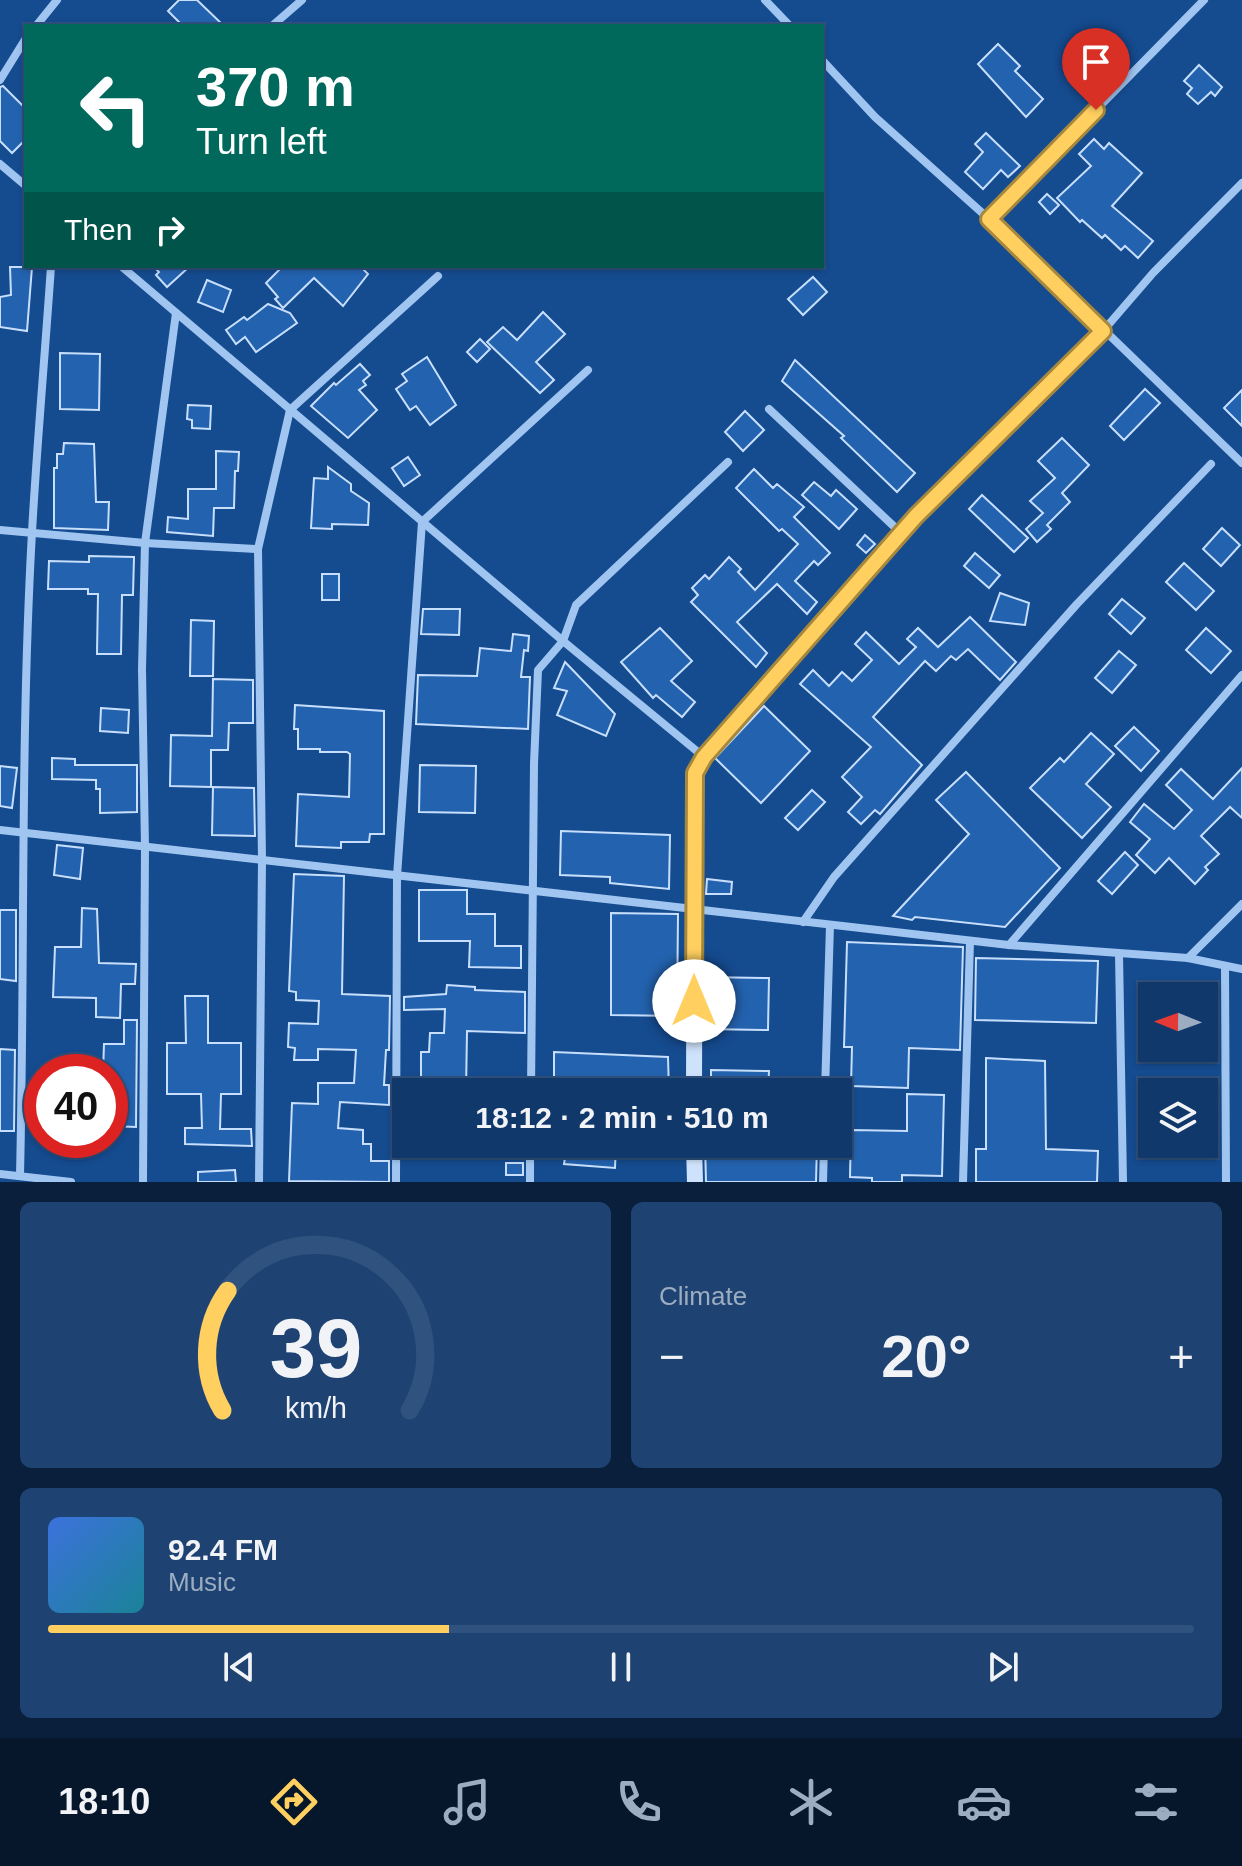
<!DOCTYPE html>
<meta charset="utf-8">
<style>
body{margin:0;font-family:Helvetica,sans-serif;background:#1e4373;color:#f1f3f6;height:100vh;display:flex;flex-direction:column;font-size:30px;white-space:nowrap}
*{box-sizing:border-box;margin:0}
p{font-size:26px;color:#9cacc1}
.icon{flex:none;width:44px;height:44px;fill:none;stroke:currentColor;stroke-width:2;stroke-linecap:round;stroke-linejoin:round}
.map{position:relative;height:1182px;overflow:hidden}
.details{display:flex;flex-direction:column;gap:20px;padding:20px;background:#091f3b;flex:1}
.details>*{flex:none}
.guide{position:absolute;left:24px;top:24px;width:800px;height:244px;border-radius:0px;box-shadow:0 2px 6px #0004,0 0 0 2px #30527e;background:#00695c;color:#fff;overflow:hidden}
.needle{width:52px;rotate:271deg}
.buttons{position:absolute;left:1138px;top:982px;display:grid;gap:16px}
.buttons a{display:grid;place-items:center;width:80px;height:80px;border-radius:0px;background:#10386b;box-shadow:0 2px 6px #0004,0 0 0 2px #30527e;font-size:40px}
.speed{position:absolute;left:24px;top:1054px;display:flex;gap:16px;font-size:40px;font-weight:700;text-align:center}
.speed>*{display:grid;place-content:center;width:104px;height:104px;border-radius:50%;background:#10386b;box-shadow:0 2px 6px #0004,0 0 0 2px #30527e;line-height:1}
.speed .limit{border:12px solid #d22;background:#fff;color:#111}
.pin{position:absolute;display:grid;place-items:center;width:68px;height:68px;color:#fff;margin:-82px -34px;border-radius:50% 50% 50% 0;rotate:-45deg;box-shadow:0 0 8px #0007}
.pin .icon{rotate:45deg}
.me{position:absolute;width:88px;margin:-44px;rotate:0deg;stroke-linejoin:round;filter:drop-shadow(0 0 6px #0008)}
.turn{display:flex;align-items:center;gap:28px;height:168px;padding:0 40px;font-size:36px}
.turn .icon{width:104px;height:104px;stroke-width:2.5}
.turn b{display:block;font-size:56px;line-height:68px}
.then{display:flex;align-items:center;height:76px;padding:0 40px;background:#0003;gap:16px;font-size:30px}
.big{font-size:60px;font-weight:800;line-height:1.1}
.details .tile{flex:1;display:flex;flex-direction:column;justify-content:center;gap:12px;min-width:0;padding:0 28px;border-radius:12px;background:#1e4373}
.details .dial{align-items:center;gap:0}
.dial svg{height:208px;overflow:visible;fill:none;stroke:#30527e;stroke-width:7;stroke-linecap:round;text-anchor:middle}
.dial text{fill:#f1f3f6;stroke:none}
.song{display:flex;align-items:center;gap:24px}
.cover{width:96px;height:96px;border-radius:12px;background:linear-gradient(135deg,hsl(220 70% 55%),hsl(190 70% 35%))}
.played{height:8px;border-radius:4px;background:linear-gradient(90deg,#ffd060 35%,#30527e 35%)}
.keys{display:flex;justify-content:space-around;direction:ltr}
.heat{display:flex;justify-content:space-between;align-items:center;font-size:44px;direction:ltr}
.details .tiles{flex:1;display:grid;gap:20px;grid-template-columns:1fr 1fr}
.tile:last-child{grid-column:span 2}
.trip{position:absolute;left:392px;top:1078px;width:460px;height:80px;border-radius:0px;background:#10386b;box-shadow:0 2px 6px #0004,0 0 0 2px #30527e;font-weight:800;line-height:80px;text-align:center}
.dock{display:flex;height:128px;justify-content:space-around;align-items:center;background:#06162b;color:#9cacc1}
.dock .icon{width:56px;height:56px}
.dock .selected{color:#ffd060}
.dock b{font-size:36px;color:#f1f3f6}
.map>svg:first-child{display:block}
.building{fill:#2362ae;stroke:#c7dffc;stroke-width:2}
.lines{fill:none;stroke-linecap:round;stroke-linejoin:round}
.street{stroke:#a0c5f0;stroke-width:8}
.secondary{stroke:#cee2fb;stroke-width:16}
.route-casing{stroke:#a6873e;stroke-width:20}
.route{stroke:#ffd060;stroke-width:14}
</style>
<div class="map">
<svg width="1242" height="1182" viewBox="0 0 1242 1182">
<rect width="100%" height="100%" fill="#154b8f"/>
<g class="building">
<polygon points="179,0 197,0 224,26 183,26 168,11"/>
<polygon points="998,44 1020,66 1015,71 1043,99 1026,117 978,64"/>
<polygon points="1199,65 1222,87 1215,96 1211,92 1198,104 1187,94 1192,88 1184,81"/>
<polygon points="3,86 26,109 26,139 12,153 0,141 0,87"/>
<polygon points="986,133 1020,166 1008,177 1001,170 983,189 965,172 983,152 975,144"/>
<polygon points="1094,139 1104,149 1109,143 1142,173 1112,206 1153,241 1138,258 1125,246 1121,250 1105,235 1102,238 1082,220 1080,222 1057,198 1091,166 1079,154"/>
<polygon points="1047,194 1059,205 1050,214 1039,202"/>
<polygon points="153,266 190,266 167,287 156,275 159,272"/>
<polygon points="283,266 360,266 368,274 343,306 314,278 283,308 275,299 278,297 266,283"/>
<polygon points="10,267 32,267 27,331 0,327 0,297 11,295"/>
<polygon points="813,277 827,292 803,315 788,299"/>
<polygon points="207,280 231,290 223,312 198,302"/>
<polygon points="268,304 290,313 297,323 256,352 245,337 236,344 226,330 244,317 247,320"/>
<polygon points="543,312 565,334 536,362 554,380 540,393 487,342 503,327 517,340"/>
<polygon points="480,339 490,349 477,362 467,352"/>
<polygon points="60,353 100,354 99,410 60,409"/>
<polygon points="427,357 456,405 430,425 416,406 410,410 396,389 407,381 402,374"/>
<polygon points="795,360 915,473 897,492 841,438 844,436 782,381"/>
<polygon points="360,364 370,375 363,381 366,385 359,390 377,410 348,438 311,406 334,383 336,385"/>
<polygon points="1145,389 1160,403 1124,440 1110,426"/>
<polygon points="1242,390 1242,426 1224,408"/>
<polygon points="188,405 211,406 210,429 192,428 192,420 187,419"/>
<polygon points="745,411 764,430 743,451 725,432"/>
<polygon points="1062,438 1089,465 1062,493 1070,502 1047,525 1051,529 1037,542 1026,529 1043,513 1030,501 1055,478 1038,461"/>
<polygon points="64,443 94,444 96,502 109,502 108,530 54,528 54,468 57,468 57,454 63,454"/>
<polygon points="216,451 239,452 238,471 235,471 234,508 214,508 213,536 167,532 168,517 188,519 188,489 216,489"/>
<polygon points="408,457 420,475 404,486 392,468"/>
<polygon points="328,467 351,484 351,491 369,503 368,525 332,524 332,529 311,528 314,478 328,479"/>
<polygon points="754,469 773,488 777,484 804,507 794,517 830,553 818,565 814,561 795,581 817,602 807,614 777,584 737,622 767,653 756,667 691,602 698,595 692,588 705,575 709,579 729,557 741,569 738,572 755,590 798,544 782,529 779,531 736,488"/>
<polygon points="814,482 831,496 836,490 857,509 839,529 802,495"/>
<polygon points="982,495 1028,538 1014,552 969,509"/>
<polygon points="1222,528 1240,545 1221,566 1203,549"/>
<polygon points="865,535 875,544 866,553 857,545"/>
<polygon points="975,553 1000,575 989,588 964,566"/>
<polygon points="89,556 134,557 133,595 122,595 121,654 97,654 98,594 88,594 88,589 48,589 49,561 89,562"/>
<polygon points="1184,563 1214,591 1196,610 1166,582"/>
<rect x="322" y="574" width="17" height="26"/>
<polygon points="1000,593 1029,603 1025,625 990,621"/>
<polygon points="1122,599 1145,618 1131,634 1109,614"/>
<polygon points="423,609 460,609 459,635 421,634"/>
<polygon points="970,617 1016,662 1000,680 968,649 956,660 951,656 936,671 925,661 873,717 922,765 880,814 875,810 861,824 848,812 862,797 842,777 871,747 800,684 813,670 829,686 842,672 852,681 872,660 855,644 866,632 899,664 916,647 907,639 918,628 938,647"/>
<polygon points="191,620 214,621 213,676 190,676"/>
<polygon points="660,628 692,661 671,681 695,702 682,717 656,695 653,698 621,662"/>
<polygon points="1206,628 1231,651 1211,673 1186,650"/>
<polygon points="513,634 529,636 528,651 524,650 521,677 530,677 528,729 416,724 418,675 477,676 480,648 511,651"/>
<polygon points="1119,651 1136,665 1112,693 1095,678"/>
<polygon points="565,662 615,714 606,736 557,715 567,691 554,688"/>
<polygon points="213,679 253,680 253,723 229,723 228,750 211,750 211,787 170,786 171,735 212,736"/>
<polygon points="295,705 384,711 384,834 370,834 369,842 341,842 341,848 296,846 298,794 349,797 350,754 347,752 320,752 320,749 298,749 298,729 294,729"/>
<polygon points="764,706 810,751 761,803 715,758"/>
<polygon points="101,708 129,710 128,733 100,731"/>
<polygon points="1134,727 1159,751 1141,771 1115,746"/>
<polygon points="1091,733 1114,754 1086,784 1111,807 1082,838 1030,788 1060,758 1064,762"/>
<polygon points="52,758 75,759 75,765 137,765 137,812 100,813 100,789 96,789 96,780 52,779"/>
<polygon points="420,765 476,766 475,813 419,812"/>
<polygon points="0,766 17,768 12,808 0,806"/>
<polygon points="1242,768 1242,818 1230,807 1201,836 1219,854 1205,867 1208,870 1195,884 1169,858 1155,873 1136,855 1150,839 1130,822 1144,804 1174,829 1192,810 1166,785 1181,769 1213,799"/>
<polygon points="966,772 1060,868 1005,927 915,917 912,920 893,916 969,834 936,800"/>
<polygon points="213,787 254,788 255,836 212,835"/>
<polygon points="812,790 825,802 798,830 785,818"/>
<polygon points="561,831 670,835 669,889 610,883 610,877 560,875"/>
<polygon points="57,845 83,848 80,879 54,875"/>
<polygon points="1125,852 1138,865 1112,894 1098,881"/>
<polygon points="294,874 344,876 342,994 390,996 389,1050 386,1050 384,1085 389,1085 389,1105 340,1102 338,1128 363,1130 363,1144 371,1144 371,1161 389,1161 389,1182 289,1181 292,1103 318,1104 318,1083 354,1083 356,1050 318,1049 318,1060 294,1060 295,1048 288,1047 289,1023 318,1024 319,1001 296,1000 296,992 289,991"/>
<polygon points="707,879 732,882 731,894 706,894"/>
<polygon points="419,890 467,890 467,914 495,914 495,946 521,946 521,968 469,967 470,941 419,941"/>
<polygon points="82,908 97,909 99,963 136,964 135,984 121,984 120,1018 96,1017 96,998 53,997 55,947 81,947"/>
<polygon points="0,910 16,910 16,981 0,979"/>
<polygon points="611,913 678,914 677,1016 611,1015"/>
<polygon points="847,942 963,947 960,1050 909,1048 908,1088 851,1086 852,1047 844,1047"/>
<polygon points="976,958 1098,961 1096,1023 975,1020"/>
<polygon points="705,977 769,978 768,1030 705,1029"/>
<polygon points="447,985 475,987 475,990 525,992 525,1033 467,1031 466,1092 421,1092 421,1052 429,1052 430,1033 444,1033 445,1009 404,1010 404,997 446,994"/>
<polygon points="185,996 208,996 208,1043 241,1043 241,1094 221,1094 220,1129 251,1129 252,1146 185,1144 185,1128 202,1128 201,1094 167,1094 167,1043 186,1043"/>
<polygon points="124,1020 137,1020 136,1127 110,1126 110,1072 103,1072 104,1044 124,1044"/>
<polygon points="0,1049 15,1050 14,1131 0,1131"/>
<polygon points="554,1052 668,1057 669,1092 554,1092"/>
<polygon points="986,1058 1045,1061 1046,1149 1098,1151 1097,1182 976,1182 976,1149 986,1149"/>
<polygon points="711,1070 769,1071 768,1092 711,1091"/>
<polygon points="907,1094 944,1095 942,1176 902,1175 902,1182 872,1182 872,1178 850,1177 851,1130 907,1131"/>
<polygon points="556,1144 616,1144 615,1168 564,1164 565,1158 555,1157"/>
<polygon points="705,1144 817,1144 816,1182 706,1182"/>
<rect x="506" y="1163" width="17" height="12"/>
<polygon points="235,1170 236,1182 198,1182 198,1172"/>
</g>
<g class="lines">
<g class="street">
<polyline points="765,0 790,26"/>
<polyline points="36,26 57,0"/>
<polyline points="272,26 302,0"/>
<polyline points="822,60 875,117 989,219 1242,463"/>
<polyline points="0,80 26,38"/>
<polyline points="0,164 26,186"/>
<polyline points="989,219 1204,0"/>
<polyline points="121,266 563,641 704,757 916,516 1103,331 1153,273 1242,183"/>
<polyline points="769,409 901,533"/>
<polyline points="0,530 145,543 258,549"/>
<polyline points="0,830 1009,945 1188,958 1242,969"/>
<polyline points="803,922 834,877 1077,604 1211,464"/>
<polyline points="1009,945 1242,675"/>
<polyline points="1119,954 1123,1182"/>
<polyline points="1188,958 1242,904"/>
<polyline points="1225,966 1226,1182"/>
<polyline points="531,1092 534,764 538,670 563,641 576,605 728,462"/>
<polyline points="825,1092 830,925"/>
<polyline points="0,1174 71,1182"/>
<path d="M20,1175C25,961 20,746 32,532C37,443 45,355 51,266"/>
<polyline points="143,1182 145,847 142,669 145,543 176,313"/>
<polyline points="259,1182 262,860 258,549 290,410 438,276"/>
<polyline points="396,1182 397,876 422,522 588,370"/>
<polyline points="530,1182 530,1144"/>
<polyline points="823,1182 824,1144"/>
<polyline points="963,1182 970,941"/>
</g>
<g class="secondary">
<polyline points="694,1092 695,773 704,757"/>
<polyline points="694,1144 695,1182"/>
</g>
</g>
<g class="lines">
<defs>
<polyline id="route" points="694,1001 695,773 704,757 916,516 1103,331 989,219 1096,110"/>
</defs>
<use href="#route" class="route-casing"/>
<use href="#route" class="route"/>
</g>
</svg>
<div class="buttons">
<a><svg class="needle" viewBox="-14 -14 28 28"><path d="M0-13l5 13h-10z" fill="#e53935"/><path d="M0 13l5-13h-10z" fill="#9cacc1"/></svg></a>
<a><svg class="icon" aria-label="layers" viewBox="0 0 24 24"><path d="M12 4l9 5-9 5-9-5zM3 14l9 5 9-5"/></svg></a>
</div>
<div class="speed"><div class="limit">40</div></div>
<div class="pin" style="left:1096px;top:110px;background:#d93025"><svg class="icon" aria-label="arrive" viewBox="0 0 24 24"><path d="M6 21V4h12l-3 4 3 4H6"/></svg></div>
<svg class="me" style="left:694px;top:1001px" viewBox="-20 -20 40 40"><circle r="19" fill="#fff"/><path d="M0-13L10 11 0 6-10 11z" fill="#ffd060"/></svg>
<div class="trip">18:12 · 2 min · 510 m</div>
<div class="guide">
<div class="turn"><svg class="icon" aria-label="left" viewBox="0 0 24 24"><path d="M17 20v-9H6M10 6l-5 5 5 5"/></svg><div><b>370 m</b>Turn left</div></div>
<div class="then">Then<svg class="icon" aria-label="right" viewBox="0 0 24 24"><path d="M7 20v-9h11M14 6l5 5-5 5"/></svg></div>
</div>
</div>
<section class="details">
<div class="tiles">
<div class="tile dial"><svg viewBox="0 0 100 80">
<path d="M14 69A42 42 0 1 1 86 69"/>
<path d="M14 69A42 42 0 0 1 16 23" stroke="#ffd060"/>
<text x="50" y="56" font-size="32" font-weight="700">39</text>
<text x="50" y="72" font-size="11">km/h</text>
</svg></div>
<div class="tile"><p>Climate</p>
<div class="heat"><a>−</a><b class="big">20°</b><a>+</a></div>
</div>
<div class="tile">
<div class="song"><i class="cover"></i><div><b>92.4 FM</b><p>Music</p></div></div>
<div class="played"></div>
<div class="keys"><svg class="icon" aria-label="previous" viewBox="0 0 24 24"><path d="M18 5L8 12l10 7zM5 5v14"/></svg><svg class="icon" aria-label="pause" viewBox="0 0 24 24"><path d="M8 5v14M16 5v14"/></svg><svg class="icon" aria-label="next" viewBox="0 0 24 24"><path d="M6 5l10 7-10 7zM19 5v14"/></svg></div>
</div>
</div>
</section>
<nav class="dock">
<b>18:10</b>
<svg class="icon selected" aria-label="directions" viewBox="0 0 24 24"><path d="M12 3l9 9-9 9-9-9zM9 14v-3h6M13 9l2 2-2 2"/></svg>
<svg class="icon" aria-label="music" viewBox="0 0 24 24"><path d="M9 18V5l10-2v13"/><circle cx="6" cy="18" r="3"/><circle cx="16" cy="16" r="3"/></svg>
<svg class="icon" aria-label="phone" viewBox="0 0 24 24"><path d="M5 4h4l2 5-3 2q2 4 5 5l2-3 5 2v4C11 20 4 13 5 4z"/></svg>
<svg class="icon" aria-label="climate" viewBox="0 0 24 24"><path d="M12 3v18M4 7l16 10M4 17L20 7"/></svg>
<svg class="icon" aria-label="car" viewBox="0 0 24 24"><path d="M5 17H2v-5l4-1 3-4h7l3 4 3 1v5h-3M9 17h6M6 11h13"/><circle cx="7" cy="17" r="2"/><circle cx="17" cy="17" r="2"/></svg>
<svg class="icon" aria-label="filters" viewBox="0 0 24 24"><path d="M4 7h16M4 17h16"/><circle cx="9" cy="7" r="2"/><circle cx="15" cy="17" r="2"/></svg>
</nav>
